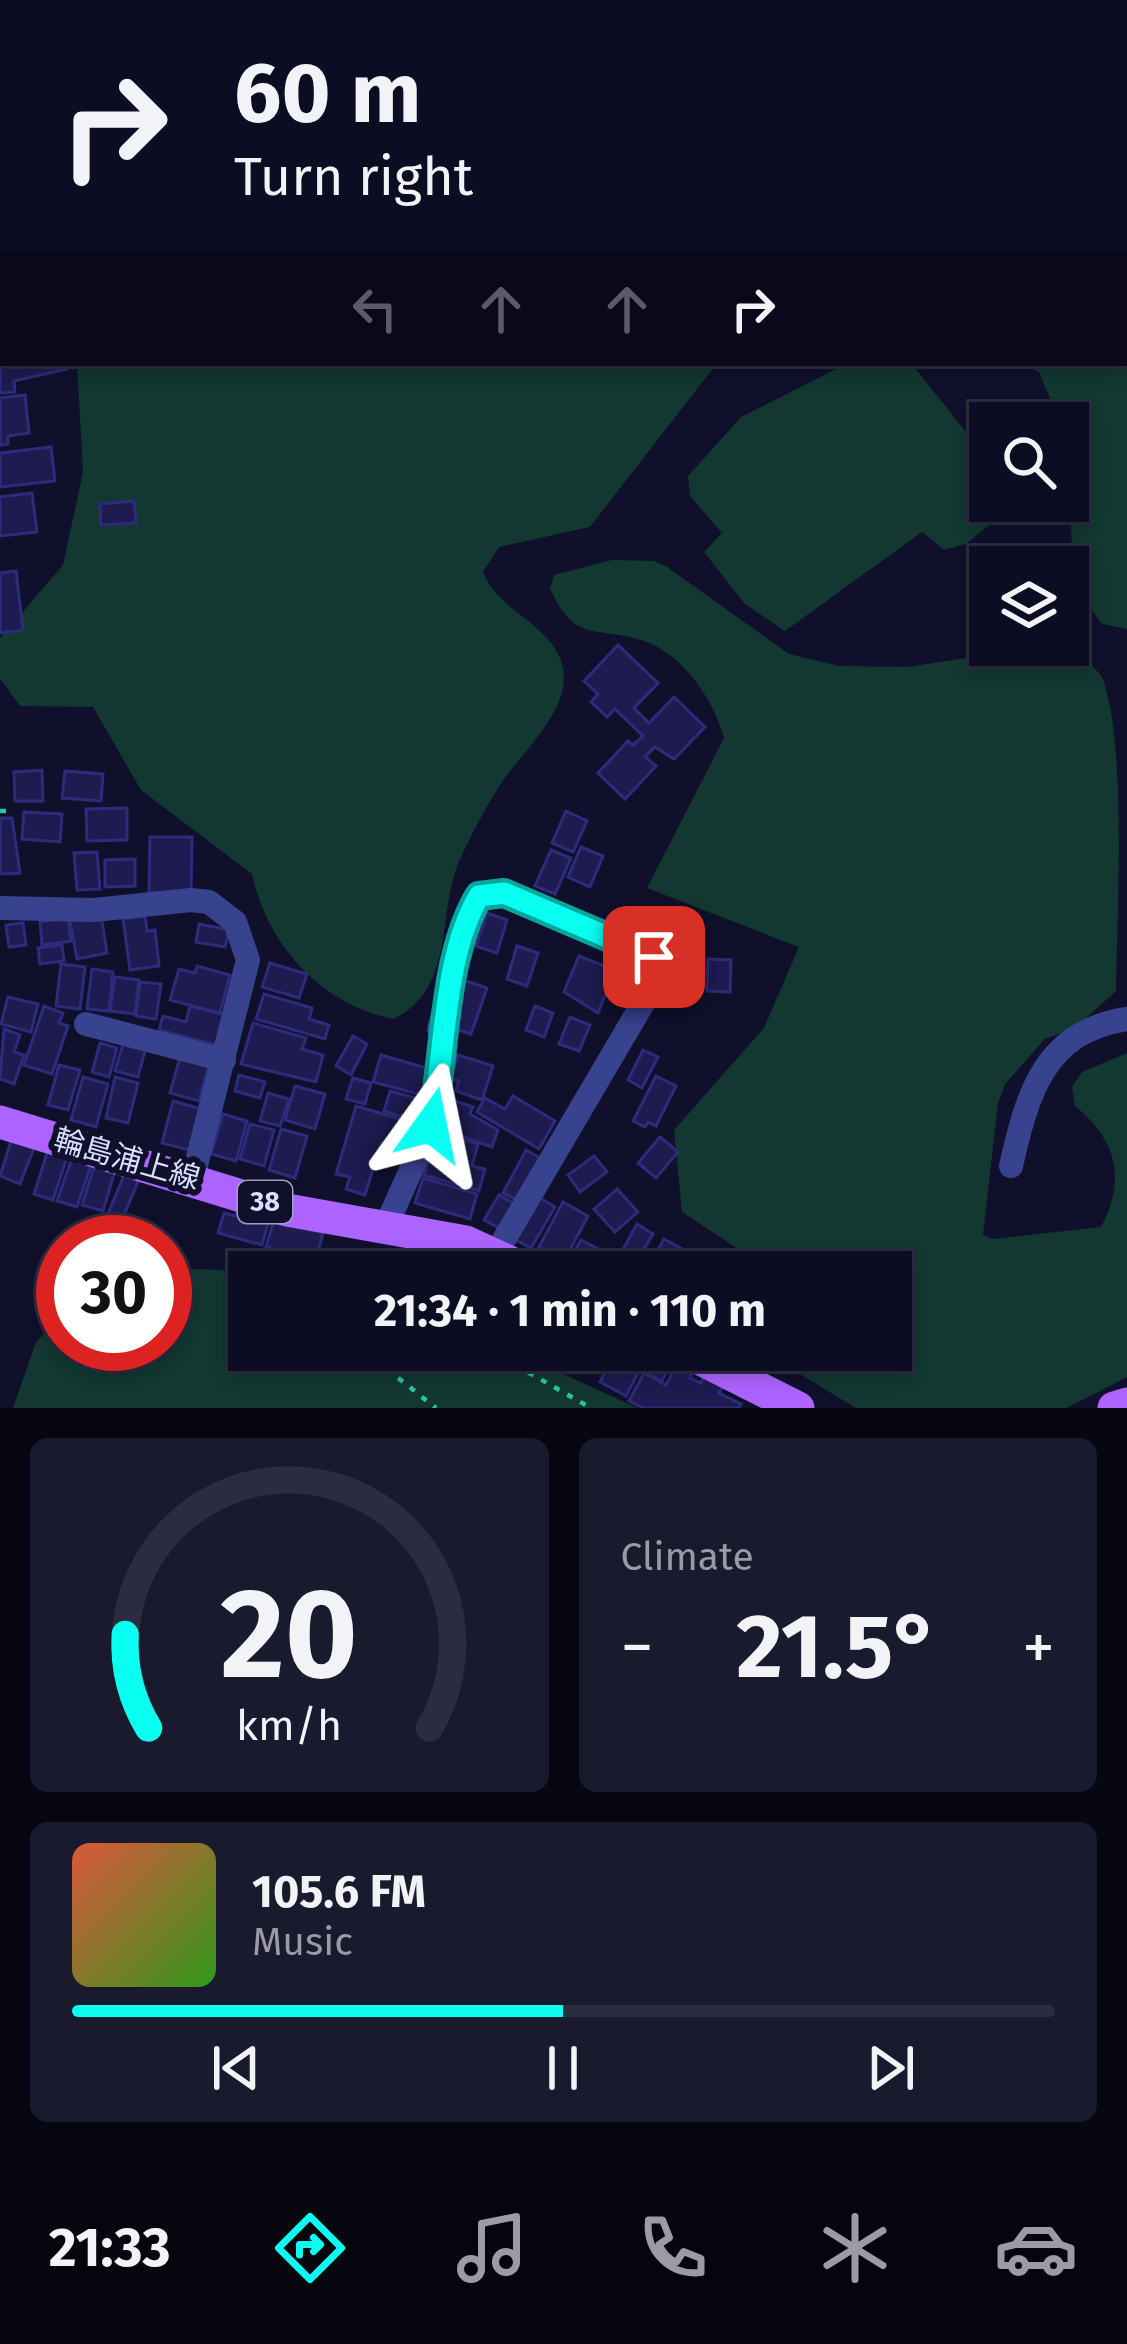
<!DOCTYPE html>
<meta charset="utf-8">
<style>
body{margin:0;font-family:"Fira Sans","Noto Sans JP",sans-serif;background:#1a1a2f;color:#f1f3f6;height:100vh;display:flex;flex-direction:column;font-size:45px;white-space:nowrap}
*{box-sizing:border-box;margin:0}
p{font-size:39px;color:#9a9ba5}
.icon{flex:none;width:66px;height:66px;fill:none;stroke:currentColor;stroke-width:2;stroke-linecap:round;stroke-linejoin:round}
.map{position:relative;height:1408px;overflow:hidden}
.drawer{display:flex;flex-direction:column;gap:30px;padding:30px;background:#070713;flex:1}
.drawer>*{flex:none}
.hud{position:absolute;left:0px;top:0px;width:1128px;height:366px;box-shadow:0 6px 18px #0003,0 0 0 3px #2c2c40;background:#0c0c22;color:#f1f3f6;overflow:hidden}
.controls{position:absolute;left:969px;top:402px;display:grid;gap:24px}
.controls a{display:grid;place-items:center;width:120px;height:120px;border-radius:0px;background:#0c0c22;box-shadow:0 6px 18px #0003,0 0 0 3px #2c2c40;font-size:60px}
.speed{position:absolute;left:36px;top:1215px;display:flex;gap:24px;font-size:60px;font-weight:700;text-align:center}
.speed>*{display:grid;place-content:center;width:156px;height:156px;border-radius:50%;background:#0c0c22;box-shadow:0 6px 18px #0003,0 0 0 3px #2c2c40;line-height:1}
.speed .limit{border:18px solid #d22;background:#fff;color:#111}
.pin{position:absolute;display:grid;place-items:center;width:102px;height:102px;color:#fff;margin:-51px;border-radius:24px;box-shadow:0 6px 18px #0006}
.me{position:absolute;width:132px;margin:-66px;rotate:12deg;stroke-linejoin:round;filter:drop-shadow(0 0 9px #0008)}
.turn{display:flex;align-items:center;gap:42px;height:252px;padding:0 36px;font-size:54px}
.turn .icon{width:156px;height:156px;stroke-width:2.5}
.turn b{display:block;font-size:84px;line-height:102px}
.lanes{display:flex;align-items:center;height:114px;padding:0 36px;background:#0003;justify-content:center;gap:60px;direction:ltr}
.lanes .off{opacity:.35}
.big{font-size:90px;font-weight:700;line-height:1.1}
.drawer .widget{flex:1;display:flex;flex-direction:column;justify-content:center;gap:18px;min-width:0;padding:0 42px;border-radius:18px;background:#1a1a2f}
.drawer .dial{align-items:center;gap:0}
.dial svg{height:312px;overflow:visible;fill:none;stroke:#2c2c40;stroke-width:7;stroke-linecap:round;text-anchor:middle}
.dial text{fill:#f1f3f6;stroke:none}
.song{display:flex;align-items:center;gap:36px}
.cover{width:144px;height:144px;border-radius:18px;background:linear-gradient(135deg,hsl(10 70% 55%),hsl(110 70% 35%))}
.played{height:12px;border-radius:6px;background:linear-gradient(90deg,#08fff1 50%,#2c2c40 50%)}
.keys{display:flex;justify-content:space-around;direction:ltr}
.heat{display:flex;justify-content:space-between;align-items:center;font-size:66px;direction:ltr}
.drawer .tiles{flex:1;display:grid;gap:30px;grid-template-columns:1fr 1fr}
.widget:last-child{grid-column:span 2}
.trip{position:absolute;left:228px;top:1251px;width:684px;height:120px;border-radius:0px;background:#0c0c22;box-shadow:0 6px 18px #0003,0 0 0 3px #2c2c40;font-weight:700;line-height:120px;text-align:center}
.tabs{display:flex;height:192px;justify-content:space-around;align-items:center;background:#05050e;color:#9a9ba5}
.tabs .icon{width:84px;height:84px}
.tabs .selected{color:#08fff1}
.tabs b{font-size:54px;color:#f1f3f6}
.map>svg:first-child{display:block}
.green{fill:#123831}
.building{fill:#1d1b50;stroke:#2e2b7d;stroke-width:3}
.lines{fill:none;stroke-linecap:round;stroke-linejoin:round}
.path{stroke:#29c6a4;stroke-width:4.5;stroke-dasharray:6 9;stroke-linecap:butt}
.minor{stroke:#38438f;stroke-width:24}
.primary{stroke:#ac63ff;stroke-width:33}
.route-casing{stroke:#05a69d;stroke-width:30}
.route{stroke:#08fff1;stroke-width:21}
.labels{text-anchor:middle;dominant-baseline:central;stroke-width:12;stroke-linejoin:round;paint-order:stroke}
.shield{fill:#10102d;stroke:#9fa0c0;stroke-width:3}
.shield-label{font-size:27px;font-weight:bold;fill:#dcdeff}
.street-label{font-size:30px;fill:#dcdeff;stroke:#10102d}
</style>
<div class="map">
<svg width="1127" height="1408" viewBox="0 0 1127 1408">
<rect width="100%" height="100%" fill="#10102d"/>
<g class="green">
<polygon points="48,0 933,0 1039,3 47,3"/>
<polygon points="1127,1 1127,629 1102,624 1073,585 1068,423 1060,423 1039,372 1023,363 1125,363 1125,3 1098,3"/>
<path d="M77,363H717L590,527L499,547L483,572C498,611 547,622 561,661C577,705 523,750 502,782C487,804 474,830 462,855C435,907 459,986 394,1019C322,1005 267,945 252,874L141,790L93,707L20,706L0,679V638L63,565L83,472Z"/>
<polygon points="848,363 911,363 990,462 990,501 1013,505 966,544 944,550 922,532 785,631 745,604 704,552 722,533 690,496 688,476 741,417"/>
<path d="M612,560L654,561L667,567L789,654L839,666L908,667L992,654L1013,645H1068C1079,655 1093,665 1102,677C1127,741 1117,911 1116,991L1075,1028L1045,1039L1005,1084L998,1103L983,1235L994,1239L1101,1227C1127,1178 1116,1140 1075,1106L1072,1087L1082,1072L1127,1053V1377L1067,1408H856L790,1368L784,1350H891V1272H773L682,1212L674,1130L764,1028L799,947L647,888L724,738C713,699 683,653 641,640C594,626 574,643 550,588L554,575Z"/>
<polygon points="190,1269 288,1272 249,1272 249,1350 512,1350 637,1408 13,1408 36,1342 63,1315 63,1344 165,1344 165,1275"/>
</g>
<g class="building">
<polygon points="0,278 3,363 67,363 67,369 14,381 15,392 0,393"/>
<polygon points="25,395 29,433 8,436 8,444 0,445 0,398"/>
<polygon points="51,447 55,481 0,487 0,453"/>
<polygon points="32,493 37,532 0,536 0,497"/>
<polygon points="134,501 136,523 101,525 100,504"/>
<polygon points="16,571 23,630 0,633 0,573"/>
<polygon points="618,645 658,683 634,708 649,723 674,697 705,727 674,759 655,747 645,757 656,766 625,799 598,773 628,741 633,745 643,736 615,709 607,717 591,702 598,694 584,681"/>
<polygon points="42,770 43,801 15,801 14,772"/>
<polygon points="65,771 103,774 101,801 62,798"/>
<polygon points="127,808 127,840 87,841 86,809"/>
<polygon points="566,811 587,821 573,852 552,843"/>
<polygon points="24,812 62,814 60,842 22,839"/>
<polygon points="0,818 12,818 20,873 0,874"/>
<polygon points="150,837 192,837 191,893 149,893"/>
<polygon points="581,847 603,856 590,887 568,877"/>
<polygon points="551,850 571,858 555,894 535,886"/>
<polygon points="97,852 100,889 77,890 74,853"/>
<polygon points="135,859 135,886 105,887 105,860"/>
<polygon points="487,913 507,920 497,953 476,946"/>
<polygon points="101,915 107,953 77,959 70,921"/>
<polygon points="145,916 147,931 155,930 159,966 130,970 123,919"/>
<polygon points="68,918 71,941 42,945 40,922"/>
<polygon points="23,923 26,945 9,947 6,925"/>
<polygon points="199,924 229,930 225,947 196,942"/>
<polygon points="62,945 64,961 40,964 38,948"/>
<polygon points="517,946 538,953 527,986 507,979"/>
<polygon points="579,956 615,970 598,1013 564,992"/>
<polygon points="708,959 731,960 730,992 707,991"/>
<polygon points="270,963 307,974 299,998 262,987"/>
<polygon points="61,964 85,967 80,1009 56,1006"/>
<polygon points="197,966 230,975 220,1013 170,1000 179,969 195,973"/>
<polygon points="92,969 113,972 109,1011 87,1009"/>
<polygon points="115,977 139,980 135,1014 110,1011"/>
<polygon points="460,979 487,988 471,1034 444,1025"/>
<polygon points="140,982 161,984 156,1019 136,1016"/>
<polygon points="264,994 312,1008 309,1019 329,1025 325,1039 256,1019"/>
<polygon points="8,997 38,1004 31,1032 1,1024"/>
<polygon points="44,1006 63,1013 59,1023 68,1026 52,1074 24,1065"/>
<polygon points="190,1006 229,1016 221,1046 159,1030 163,1016 186,1022"/>
<polygon points="535,1006 553,1013 544,1037 526,1030"/>
<polygon points="570,1017 590,1025 579,1051 559,1044"/>
<polygon points="253,1023 306,1038 302,1049 323,1055 316,1082 241,1064"/>
<polygon points="4,1029 20,1035 14,1052 24,1055 14,1084 0,1079"/>
<polygon points="353,1036 367,1044 351,1075 336,1066"/>
<polygon points="124,1041 146,1047 138,1077 115,1071"/>
<polygon points="100,1043 117,1048 109,1077 92,1072"/>
<polygon points="643,1050 658,1057 642,1088 628,1080"/>
<polygon points="381,1055 433,1070 425,1096 373,1082"/>
<polygon points="458,1055 493,1066 482,1100 456,1091 459,1081 450,1078"/>
<polygon points="180,1057 209,1065 199,1101 170,1093"/>
<polygon points="59,1065 80,1070 68,1110 48,1105"/>
<polygon points="239,1075 265,1082 260,1098 235,1091"/>
<polygon points="656,1076 676,1086 656,1126 648,1122 645,1127 633,1121"/>
<polygon points="83,1077 108,1084 96,1127 71,1120"/>
<polygon points="115,1077 138,1083 128,1123 106,1118"/>
<polygon points="353,1078 371,1083 365,1104 346,1099"/>
<polygon points="295,1086 325,1094 315,1129 285,1120"/>
<polygon points="390,1091 426,1101 420,1122 384,1111"/>
<polygon points="268,1093 289,1099 280,1126 260,1121"/>
<polygon points="513,1096 555,1121 539,1149 477,1112 485,1098 505,1109"/>
<polygon points="449,1099 473,1107 470,1114 498,1130 492,1147 439,1128"/>
<polygon points="173,1101 201,1109 189,1150 162,1143"/>
<polygon points="356,1106 421,1125 416,1144 399,1140 397,1148 381,1143 365,1195 346,1189 350,1177 336,1174"/>
<polygon points="223,1114 247,1121 236,1161 211,1154"/>
<polygon points="250,1124 274,1130 264,1166 240,1159"/>
<polygon points="281,1129 307,1136 295,1178 269,1170"/>
<polygon points="13,1135 36,1143 20,1184 0,1176"/>
<polygon points="446,1135 478,1144 472,1166 485,1169 479,1191 424,1175 430,1154 440,1157"/>
<polygon points="660,1137 678,1152 656,1178 638,1163"/>
<polygon points="49,1147 68,1154 53,1200 34,1194"/>
<polygon points="526,1150 547,1162 525,1204 503,1193"/>
<polygon points="73,1155 92,1162 77,1207 57,1201"/>
<polygon points="594,1156 607,1172 580,1192 568,1175"/>
<polygon points="94,1167 114,1174 103,1211 82,1205"/>
<polygon points="125,1173 139,1179 114,1239 100,1233"/>
<polygon points="423,1178 477,1194 470,1219 415,1203"/>
<polygon points="617,1189 638,1212 615,1232 594,1209"/>
<polygon points="499,1195 520,1207 505,1231 484,1220"/>
<polygon points="535,1195 555,1207 531,1248 510,1237"/>
<polygon points="563,1202 588,1216 564,1261 539,1247"/>
<polygon points="237,1210 269,1220 262,1245 218,1233 224,1213 236,1216"/>
<polygon points="274,1220 323,1233 316,1260 266,1247"/>
<polygon points="637,1224 653,1234 631,1271 616,1262"/>
<polygon points="664,1239 684,1250 672,1272 651,1262"/>
<polygon points="581,1240 602,1251 591,1272 569,1261"/>
<polygon points="411,1246 452,1264 448,1272 430,1272 432,1268 406,1257"/>
<polygon points="655,1350 673,1359 662,1381 644,1371"/>
<polygon points="616,1351 642,1365 626,1396 600,1382"/>
<polygon points="680,1360 695,1368 690,1378 701,1383 705,1374 724,1384 719,1393 741,1404 739,1408 644,1408 629,1401 644,1373 666,1385"/>
</g>
<g class="lines">
<g class="path">
<polyline points="0,811 8,811"/>
<polyline points="363,1350 436,1408"/>
<polyline points="489,1350 591,1408"/>
</g>
<g class="minor">
<polyline points="0,18 3,15"/>
<polyline points="0,908 94,910 191,900 209,902 235,922 248,960 193,1177"/>
<polyline points="86,1024 224,1060"/>
<path d="M1011,1166C1027,1095 1044,1031 1127,1019"/>
<polyline points="386,1226 431,1125 445,1056 439,1029 475,902 484,893 504,893 654,957 656,981 495,1255"/>
</g>
<g class="primary">
<polyline points="0,1122 287,1210 466,1242 531,1272"/>
<polyline points="683,1350 798,1408"/>
<polyline points="1114,1408 1127,1404"/>
</g>
</g>
<g class="lines">
<defs>
<path id="route" d="M431,1125C446,1055 442,959 479,896L504,893L654,957"/>
</defs>
<use href="#route" class="route-casing"/>
<use href="#route" class="route"/>
</g>
<g class="labels">
<rect class="shield" x="238" y="1181" width="54" height="42" rx="9"/>
<g class="shield-label">
<text x="265" y="1202">38</text>
</g>
<g class="street-label">
<text transform="translate(127 1159) rotate(16)">輪島浦上線</text>
</g>
</g>
</svg>
<div class="controls">
<a><svg class="icon" aria-label="search" viewBox="0 0 24 24"><circle cx="10" cy="10" r="6"/><path d="M15 15l6 6"/></svg></a>
<a><svg class="icon" aria-label="layers" viewBox="0 0 24 24"><path d="M12 4l9 5-9 5-9-5zM3 14l9 5 9-5"/></svg></a>
</div>
<div class="speed"><div class="limit">30</div></div>
<div class="pin" style="left:654px;top:957px;background:#d93025"><svg class="icon" aria-label="arrive" viewBox="0 0 24 24"><path d="M6 21V4h12l-3 4 3 4H6"/></svg></div>
<svg class="me" style="left:431px;top:1125px" viewBox="-20 -20 40 40"><path d="M0-17L14 15 0 8-14 15z" fill="#08fff1" stroke="#fff" stroke-width="4"/></svg>
<div class="trip">21:34 · 1 min · 110 m</div>
<div class="hud">
<div class="turn"><svg class="icon" aria-label="right" viewBox="0 0 24 24"><path d="M7 20v-9h11M14 6l5 5-5 5"/></svg><div><b>60 m</b>Turn right</div></div>
<div class="lanes"><svg class="icon off" aria-label="left" viewBox="0 0 24 24"><path d="M17 20v-9H6M10 6l-5 5 5 5"/></svg><svg class="icon off" aria-label="ahead" viewBox="0 0 24 24"><path d="M12 20V5M6 11l6-6 6 6"/></svg><svg class="icon off" aria-label="ahead" viewBox="0 0 24 24"><path d="M12 20V5M6 11l6-6 6 6"/></svg><svg class="icon" aria-label="right" viewBox="0 0 24 24"><path d="M7 20v-9h11M14 6l5 5-5 5"/></svg></div>
</div>
</div>
<section class="drawer">
<div class="tiles">
<div class="widget dial"><svg viewBox="0 0 100 80">
<path d="M14 69A42 42 0 1 1 86 69"/>
<path d="M14 69A42 42 0 0 1 8 45" stroke="#08fff1"/>
<text x="50" y="56" font-size="32" font-weight="700">20</text>
<text x="50" y="72" font-size="11">km/h</text>
</svg></div>
<div class="widget"><p>Climate</p>
<div class="heat"><a>−</a><b class="big">21.5°</b><a>+</a></div>
</div>
<div class="widget">
<div class="song"><i class="cover"></i><div><b>105.6 FM</b><p>Music</p></div></div>
<div class="played"></div>
<div class="keys"><svg class="icon" aria-label="previous" viewBox="0 0 24 24"><path d="M18 5L8 12l10 7zM5 5v14"/></svg><svg class="icon" aria-label="pause" viewBox="0 0 24 24"><path d="M8 5v14M16 5v14"/></svg><svg class="icon" aria-label="next" viewBox="0 0 24 24"><path d="M6 5l10 7-10 7zM19 5v14"/></svg></div>
</div>
</div>
</section>
<nav class="tabs">
<b>21:33</b>
<svg class="icon selected" aria-label="directions" viewBox="0 0 24 24"><path d="M12 3l9 9-9 9-9-9zM9 14v-3h6M13 9l2 2-2 2"/></svg>
<svg class="icon" aria-label="music" viewBox="0 0 24 24"><path d="M9 18V5l10-2v13"/><circle cx="6" cy="18" r="3"/><circle cx="16" cy="16" r="3"/></svg>
<svg class="icon" aria-label="phone" viewBox="0 0 24 24"><path d="M5 4h4l2 5-3 2q2 4 5 5l2-3 5 2v4C11 20 4 13 5 4z"/></svg>
<svg class="icon" aria-label="climate" viewBox="0 0 24 24"><path d="M12 3v18M4 7l16 10M4 17L20 7"/></svg>
<svg class="icon" aria-label="car" viewBox="0 0 24 24"><path d="M5 17H2v-5l4-1 3-4h7l3 4 3 1v5h-3M9 17h6M6 11h13"/><circle cx="7" cy="17" r="2"/><circle cx="17" cy="17" r="2"/></svg>
</nav>
